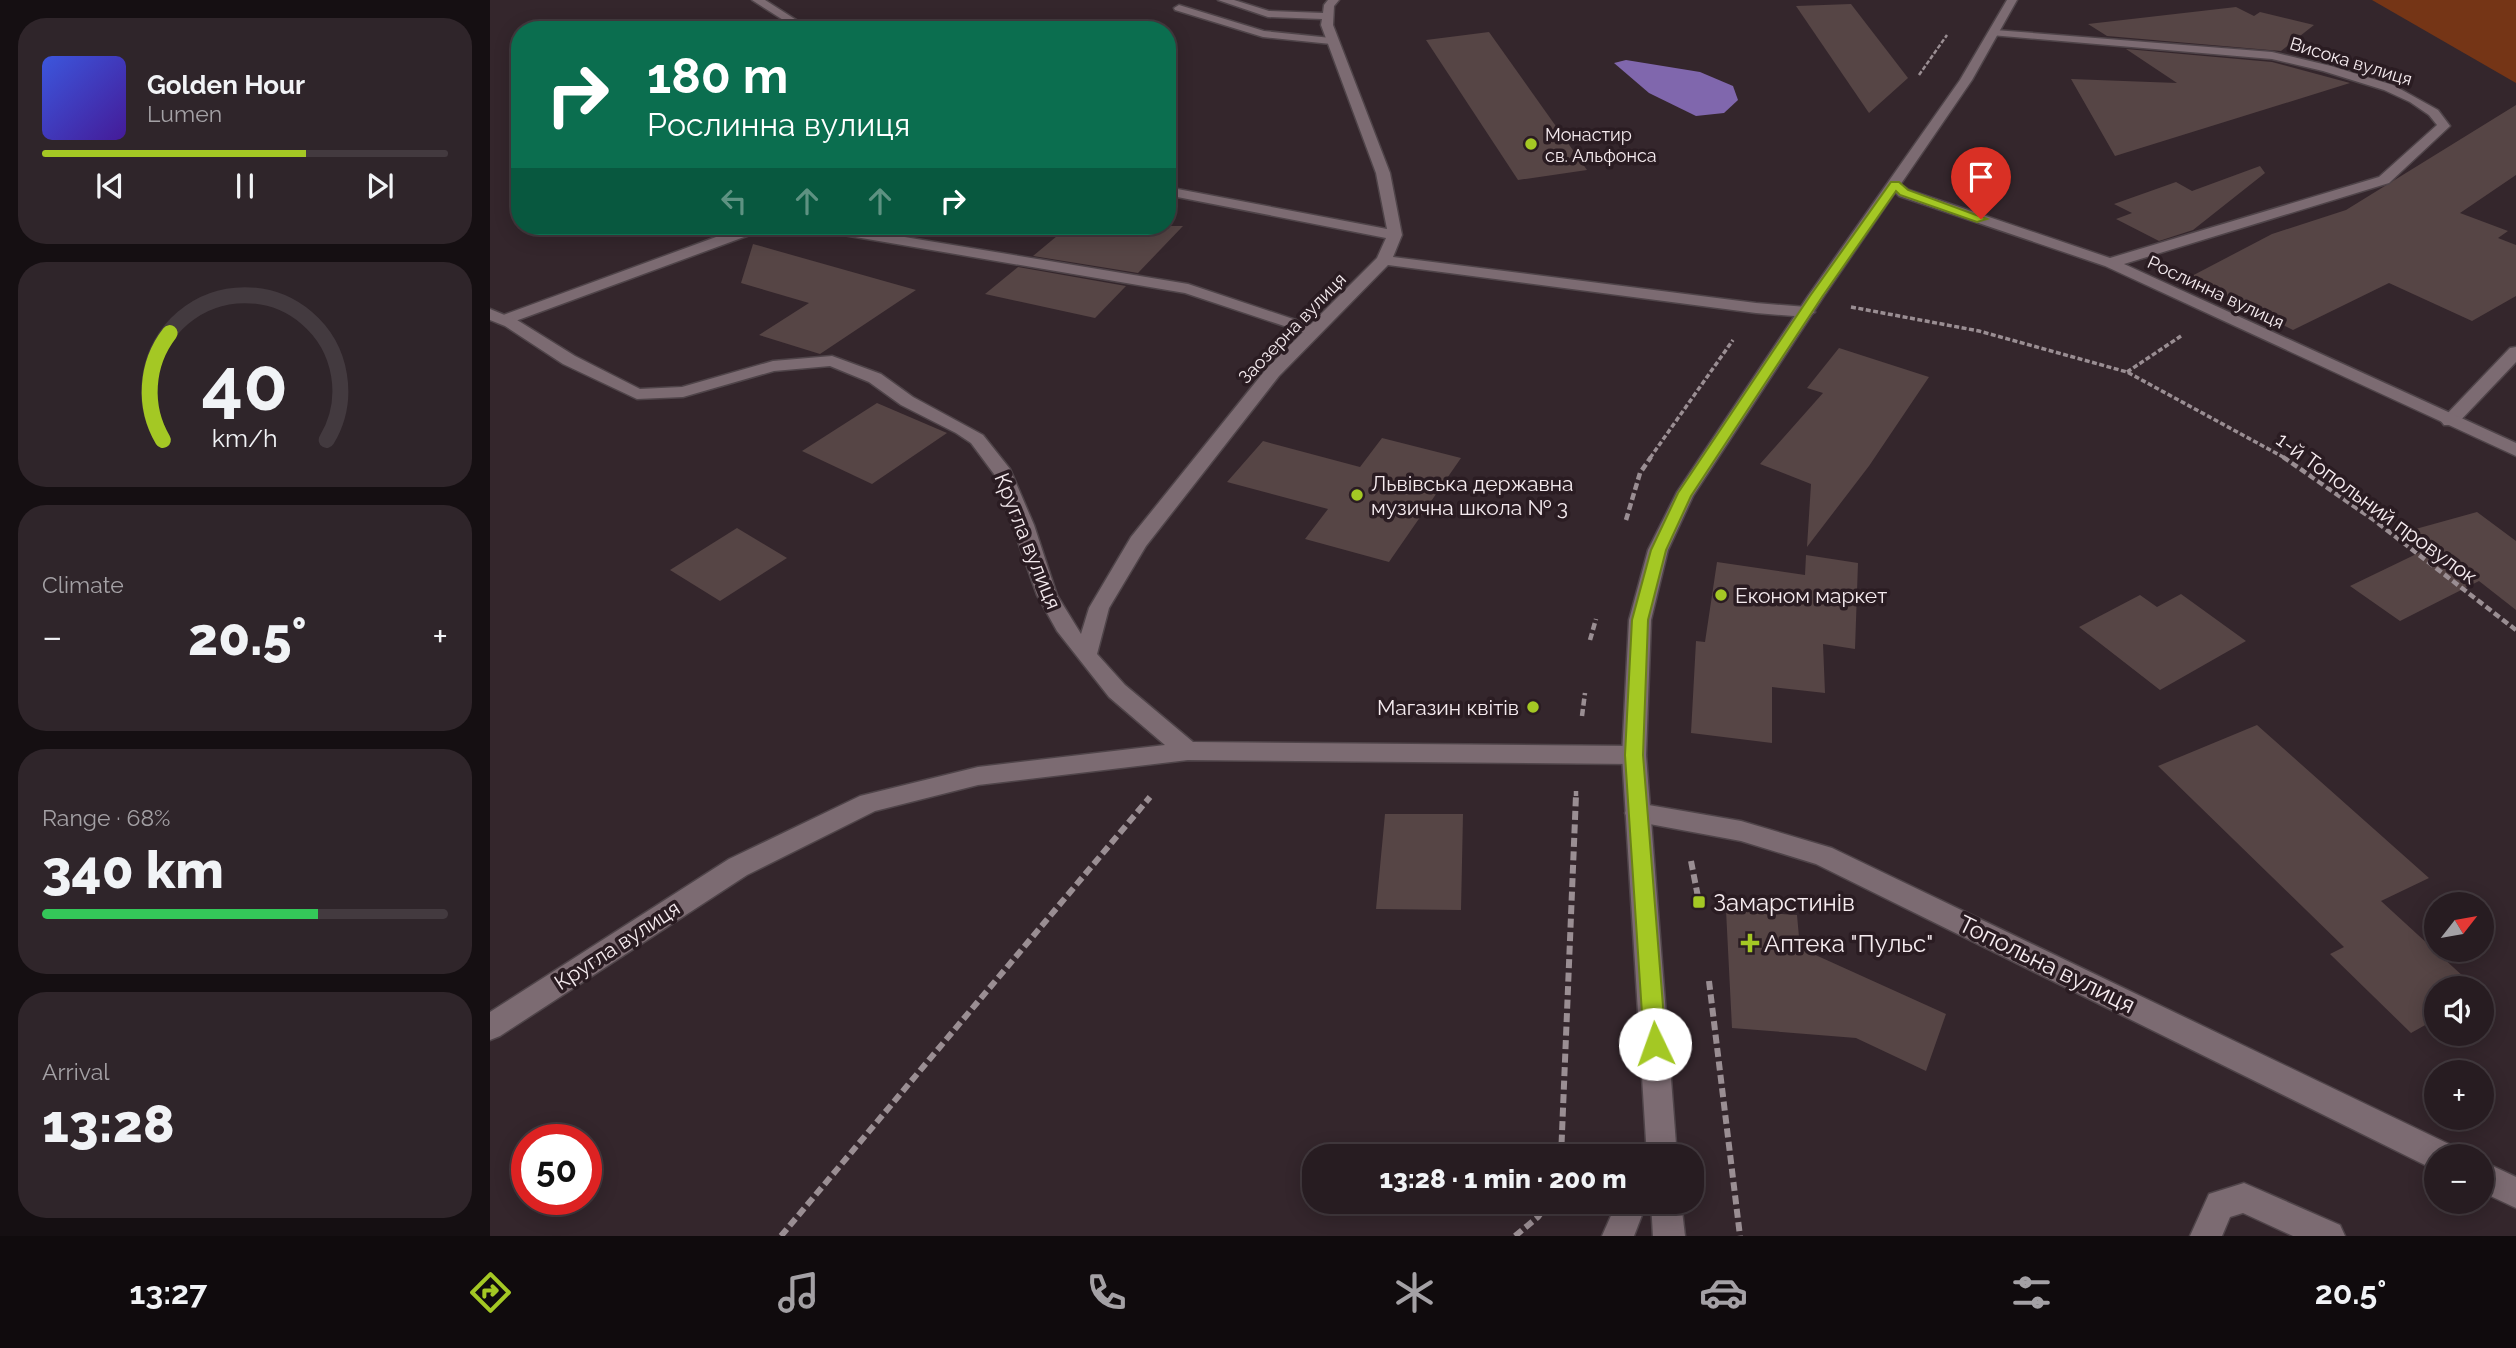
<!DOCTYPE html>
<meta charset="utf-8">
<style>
body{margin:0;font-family:Raleway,sans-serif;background:#2f252a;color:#f1f3f6;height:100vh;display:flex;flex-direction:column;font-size:26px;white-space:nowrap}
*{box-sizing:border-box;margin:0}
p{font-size:23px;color:#a4a1a5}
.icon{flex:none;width:38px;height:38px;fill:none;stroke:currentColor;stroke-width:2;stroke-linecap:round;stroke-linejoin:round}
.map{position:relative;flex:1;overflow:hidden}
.panel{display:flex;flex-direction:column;gap:18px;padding:18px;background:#150f12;width:490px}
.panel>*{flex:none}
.banner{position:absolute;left:21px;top:21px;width:665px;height:214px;border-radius:28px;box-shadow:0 4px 18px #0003,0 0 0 2px #433a3f;background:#0b6e4f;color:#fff;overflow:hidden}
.needle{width:46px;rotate:59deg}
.buttons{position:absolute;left:1934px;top:892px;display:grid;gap:14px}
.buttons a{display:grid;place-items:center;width:70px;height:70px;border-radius:50%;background:#271c21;box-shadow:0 4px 18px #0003,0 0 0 2px #433a3f;font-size:35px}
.speed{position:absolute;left:21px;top:1124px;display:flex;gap:14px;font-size:35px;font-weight:700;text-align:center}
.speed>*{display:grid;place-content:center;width:91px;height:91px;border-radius:50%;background:#271c21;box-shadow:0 4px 18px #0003,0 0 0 2px #433a3f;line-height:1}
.speed .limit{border:10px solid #d22;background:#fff;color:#111}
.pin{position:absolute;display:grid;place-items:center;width:60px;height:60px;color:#fff;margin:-72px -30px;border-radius:50% 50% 50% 0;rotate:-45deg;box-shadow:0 0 7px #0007}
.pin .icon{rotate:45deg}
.me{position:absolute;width:77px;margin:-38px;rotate:357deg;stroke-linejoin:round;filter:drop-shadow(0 0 5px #0008)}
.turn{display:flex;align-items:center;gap:24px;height:147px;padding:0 21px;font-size:32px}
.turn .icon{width:91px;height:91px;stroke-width:2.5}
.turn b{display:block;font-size:49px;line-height:60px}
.lanes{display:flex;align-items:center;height:66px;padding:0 21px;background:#0003;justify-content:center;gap:35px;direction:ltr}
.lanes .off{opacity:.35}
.big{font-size:52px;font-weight:800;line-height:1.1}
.panel .tile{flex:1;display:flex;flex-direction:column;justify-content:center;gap:10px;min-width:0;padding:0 24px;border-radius:28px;background:#2f252a}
.panel .dial{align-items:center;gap:0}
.dial svg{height:182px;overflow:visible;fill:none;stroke:#433a3f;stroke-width:7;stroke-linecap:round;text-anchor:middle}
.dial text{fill:#f1f3f6;stroke:none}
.song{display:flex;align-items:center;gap:21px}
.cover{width:84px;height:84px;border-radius:10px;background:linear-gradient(135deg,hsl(230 70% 55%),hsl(260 70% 35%))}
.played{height:7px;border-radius:4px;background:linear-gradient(90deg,#a4c824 65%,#433a3f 65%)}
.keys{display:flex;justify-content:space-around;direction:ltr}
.heat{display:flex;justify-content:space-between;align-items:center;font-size:38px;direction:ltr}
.charge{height:10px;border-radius:5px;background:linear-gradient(90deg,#34c759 68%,#433a3f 0)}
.trip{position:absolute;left:812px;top:1144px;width:402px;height:70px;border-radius:28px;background:#271c21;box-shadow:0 4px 18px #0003,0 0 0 2px #433a3f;font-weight:800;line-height:70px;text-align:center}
.dock{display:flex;height:112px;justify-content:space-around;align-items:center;background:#100b0d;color:#a4a1a5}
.dock .icon{width:49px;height:49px}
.dock .current{color:#a4c824}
.dock b{font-size:32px;color:#f1f3f6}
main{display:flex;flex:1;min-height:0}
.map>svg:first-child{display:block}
.green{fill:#753516}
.water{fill:#8067ad}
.building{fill:#564545}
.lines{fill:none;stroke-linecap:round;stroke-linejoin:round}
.service-casing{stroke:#4f4449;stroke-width:3}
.minor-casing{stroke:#4f4449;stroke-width:3}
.secondary-casing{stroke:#4f4449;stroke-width:3}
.path-far3{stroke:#9a8e93;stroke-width:2.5;stroke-dasharray:4.5 2;stroke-linecap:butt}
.path-far2{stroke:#9a8e93;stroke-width:3.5;stroke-dasharray:5 2.5;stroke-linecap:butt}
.path-far1{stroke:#9a8e93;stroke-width:4.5;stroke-dasharray:7 3.5;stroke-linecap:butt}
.path{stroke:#9a8e93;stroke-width:6;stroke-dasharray:9 4.5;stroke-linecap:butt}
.service{fill:#7c6b72;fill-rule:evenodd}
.minor{fill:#7c6b72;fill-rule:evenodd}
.secondary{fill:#7c6b72;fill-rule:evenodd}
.route{fill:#a4c824;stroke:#6b8217;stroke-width:2}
.poi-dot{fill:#a4c824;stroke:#2a1c22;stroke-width:2.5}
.labels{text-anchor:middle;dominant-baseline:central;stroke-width:7;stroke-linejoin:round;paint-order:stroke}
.far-street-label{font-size:18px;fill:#f5ebef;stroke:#2a1c22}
.far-poi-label{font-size:18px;fill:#f5ebef;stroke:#2a1c22;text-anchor:start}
.poi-label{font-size:21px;fill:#f5ebef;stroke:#2a1c22;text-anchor:start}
.street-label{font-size:21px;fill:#f5ebef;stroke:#2a1c22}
.near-poi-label{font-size:24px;fill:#f5ebef;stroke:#2a1c22;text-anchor:start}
.near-street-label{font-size:24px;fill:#f5ebef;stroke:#2a1c22}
</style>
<main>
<section class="panel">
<div class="tile">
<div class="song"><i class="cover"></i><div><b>Golden Hour</b><p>Lumen</p></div></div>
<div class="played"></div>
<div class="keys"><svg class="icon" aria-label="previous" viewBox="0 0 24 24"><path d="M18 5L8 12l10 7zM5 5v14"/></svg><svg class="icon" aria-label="pause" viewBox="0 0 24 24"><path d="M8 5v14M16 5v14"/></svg><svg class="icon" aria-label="next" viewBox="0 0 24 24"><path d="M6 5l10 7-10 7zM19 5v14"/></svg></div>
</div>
<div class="tile dial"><svg viewBox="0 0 100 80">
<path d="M14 69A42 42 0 1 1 86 69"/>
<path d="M14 69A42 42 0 0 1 17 22" stroke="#a4c824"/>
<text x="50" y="56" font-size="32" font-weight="700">40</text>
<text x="50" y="72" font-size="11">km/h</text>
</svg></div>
<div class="tile"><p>Climate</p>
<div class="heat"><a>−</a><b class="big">20.5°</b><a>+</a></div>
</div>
<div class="tile"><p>Range · 68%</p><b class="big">340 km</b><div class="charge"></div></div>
<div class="tile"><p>Arrival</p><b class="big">13:28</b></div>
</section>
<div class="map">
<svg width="2026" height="1236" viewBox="0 0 2026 1236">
<rect width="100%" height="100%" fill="#34262c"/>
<polygon class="green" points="1882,0 2026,0 2026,83"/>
<polygon class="water" points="1136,60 1210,72 1243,86 1248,100 1234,113 1206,116 1159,93 1124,63"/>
<g class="building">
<polygon points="1361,4 1418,78 1379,113 1306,6"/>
<polygon points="1746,7 1764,16 1770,12 1824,25 1791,51 1617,36 1598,24"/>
<polygon points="999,32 1097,170 1028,180 936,40"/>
<polygon points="1636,49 1782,62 1860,83 1625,156 1581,79 1687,83"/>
<polygon points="2026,105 2026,175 1970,213 2018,231 2008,238 2026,245 2026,296 1982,321 1899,283 1803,330 1698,278 1782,234 1856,210"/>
<polygon points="1770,166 1775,173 1703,230 1669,241 1626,219 1642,213 1624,204 1686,182 1702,191"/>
<polygon points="579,226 693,226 648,273 543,256"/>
<polygon points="263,244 426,290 330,354 269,335 319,303 251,283"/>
<polygon points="528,267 636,286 605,318 495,294"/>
<polygon points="1349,348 1439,377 1379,466 1317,547 1321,484 1270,464 1333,393 1317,388"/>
<polygon points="387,403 457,433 382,484 312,451"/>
<polygon points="892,438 971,458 899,562 815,539 838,509 737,482 773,441 870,467"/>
<polygon points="1987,512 2026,541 2026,610 1989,581 1910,621 1860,586 1943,546 1922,530"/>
<polygon points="247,528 297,558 230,601 180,570"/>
<polygon points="1316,555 1368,563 1365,649 1333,644 1335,693 1282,687 1282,743 1201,733 1206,641 1215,642 1227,562 1315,575"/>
<polygon points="1691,594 1756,641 1670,690 1589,627 1650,595 1667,607"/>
<polygon points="1767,725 1939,878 1891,901 1987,989 1946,989 1946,1019 1921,1033 1840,954 1854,947 1668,766"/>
<polygon points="895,814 973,814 971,910 886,909"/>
<polygon points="1236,910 1307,915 1310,948 1456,1014 1436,1071 1366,1038 1242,1028"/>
</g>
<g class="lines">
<defs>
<g id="service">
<polygon points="689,5 774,31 841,38 847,41 841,44 773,37 685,10 684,8"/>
<polygon points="256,226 283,226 281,229 265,233 20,323 8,323 6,320 8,317"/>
<polygon points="317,226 348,226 698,284 830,328 832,331 824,336 695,293 324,230"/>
<polygon points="2026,347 2026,362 1966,425 1954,425 1951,421 1954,417 2020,348"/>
<polygon points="1754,1183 1850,1225 1855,1236 1803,1236 1753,1213 1740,1217 1732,1236 1700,1236 1719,1194"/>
</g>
<g id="minor">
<polygon points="262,0 275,0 322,30 309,30"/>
<polygon points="728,0 744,0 779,11 833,13 834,5 838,0 849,0 844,6 843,25 900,173 912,235 903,257 1266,303 1317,307 1325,312 1317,317 1266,313 898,265 789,376 656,546 619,608 607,654 635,685 703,742 1144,746 1152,749 1156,755 1152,761 1144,764 698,760 488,785 385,811 257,875 10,1036 0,1040 0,1012 239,859 370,796 488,767 675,745 619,697 567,631 547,595 504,474 481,443 466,433 411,405 379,382 340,366 284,371 193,397 147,399 73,364 15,326 0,320 0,309 27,320 85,356 150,389 192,387 283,361 342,356 391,374 423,397 493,435 520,469 544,525 567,595 591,634 599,608 641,537 777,368 887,258 896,238 677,195 677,187 897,229 886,173 831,25 832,19 778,17"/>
<polygon points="1505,30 1782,52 1841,66 1903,85 1948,110 1960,126 1899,183 1634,264 2026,443 2026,456 1615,266 1409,196 1398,185 1405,181 1419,190 1620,258 1889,177 1947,125 1939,115 1920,102 1894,90 1833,71 1782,59 1501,35 1499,33"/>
<polygon points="1147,803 1251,821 1342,848 1963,1146 1967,1157 1946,1157 1946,1169 1941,1168 1326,864 1251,841 1138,820 1135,813 1138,806"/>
<polygon points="1992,1161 2026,1177 2026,1208 1992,1192"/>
</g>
<g id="secondary">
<polygon points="1517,0 1527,0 1482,80 1334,296 1203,496 1178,550 1161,620 1156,755 1187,1157 1157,1157 1132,755 1139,620 1158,550 1187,492 1318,296 1470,80"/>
<polygon points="1127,1202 1157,1202 1144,1236 1112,1236"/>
<polygon points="1161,1202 1191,1202 1195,1236 1163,1236"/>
</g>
</defs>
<use href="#service" class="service-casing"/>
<use href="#minor" class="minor-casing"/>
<use href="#secondary" class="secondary-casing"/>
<polyline class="path-far3" points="1429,75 1457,35"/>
<g class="path-far2">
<polyline points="1361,307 1489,331 1637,372 1795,458"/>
<polyline points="1637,372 1691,336"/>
<polyline points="1160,458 1243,340"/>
</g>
<g class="path-far1">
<polyline points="1793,457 1884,520 2026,630"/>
<polyline points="1136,520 1150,473 1161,457"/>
<polyline points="1100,640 1106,619"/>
<polyline points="1092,716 1095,693"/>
<polyline points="1086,796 1086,791"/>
</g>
<g class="path">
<polyline points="1201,861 1209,902"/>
<polyline points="1219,981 1250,1236"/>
<polyline points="1071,1157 1086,795"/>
<polyline points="291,1236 660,797"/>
<polyline points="1025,1236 1048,1217 1059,1202"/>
</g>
<use href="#service" class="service"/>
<use href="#minor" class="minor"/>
<use href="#secondary" class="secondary"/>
</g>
<polygon class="route" points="1401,182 1409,182 1418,190 1497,219 1487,222 1410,195 1406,191 1332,297 1201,496 1176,550 1158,620 1153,755 1176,1044 1172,1051 1165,1054 1157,1051 1154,1044 1135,755 1142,620 1161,550 1188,493 1320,296"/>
<g class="poi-dot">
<circle cx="1041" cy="144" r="7"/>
<circle cx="867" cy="495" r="7"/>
<circle cx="1231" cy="595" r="7"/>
<circle cx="1043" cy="707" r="7"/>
<rect x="1202" y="895" width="14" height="14" rx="3.5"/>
<path d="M1256.5 932.5h7v7h7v7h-7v7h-7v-7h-7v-7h7z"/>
</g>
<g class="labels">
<g class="far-street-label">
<text transform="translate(1861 61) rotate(17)">Висока вулиця</text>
<text transform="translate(1726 292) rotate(25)">Рослинна вулиця</text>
<text transform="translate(802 328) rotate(-46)">Заозерна вулиця</text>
</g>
<g class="far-poi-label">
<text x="1055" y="134">Монастир<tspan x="1055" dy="21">св. Альфонса</tspan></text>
</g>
<g class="poi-label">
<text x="881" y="483">Львівська державна<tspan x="881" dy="24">музична школа № 3</tspan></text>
<text x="1245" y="595">Економ маркет</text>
<text x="1029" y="707" text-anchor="end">Магазин квітів</text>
</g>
<g class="street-label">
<text transform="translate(1887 508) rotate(36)">1-й Топольний провулок</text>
<text transform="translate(538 541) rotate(68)">Кругла вулиця</text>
<text transform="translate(127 945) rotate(-33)">Кругла вулиця</text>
</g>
<g class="near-poi-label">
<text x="1223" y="902">Замарстинів</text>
<text x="1274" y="943">Аптека "Пульс"</text>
</g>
<g class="near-street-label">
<text transform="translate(1557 964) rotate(26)">Топольна вулиця</text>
</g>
</g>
</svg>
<div class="buttons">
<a><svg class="needle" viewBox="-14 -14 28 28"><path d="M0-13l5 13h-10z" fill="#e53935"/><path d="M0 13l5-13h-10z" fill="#a4a1a5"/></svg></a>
<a><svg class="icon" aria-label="sound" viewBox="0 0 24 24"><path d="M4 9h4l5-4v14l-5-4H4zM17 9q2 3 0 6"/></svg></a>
<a>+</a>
<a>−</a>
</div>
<div class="speed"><div class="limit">50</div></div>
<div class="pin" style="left:1491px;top:219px;background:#d93025"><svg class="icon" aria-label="arrive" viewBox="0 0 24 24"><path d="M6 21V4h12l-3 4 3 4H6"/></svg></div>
<svg class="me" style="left:1165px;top:1044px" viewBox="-20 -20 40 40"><circle r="19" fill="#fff"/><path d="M0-13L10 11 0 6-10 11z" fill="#a4c824"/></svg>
<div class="trip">13:28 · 1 min · 200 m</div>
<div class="banner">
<div class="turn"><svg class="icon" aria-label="right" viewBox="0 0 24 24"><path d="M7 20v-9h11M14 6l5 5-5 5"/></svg><div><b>180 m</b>Рослинна вулиця</div></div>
<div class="lanes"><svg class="icon off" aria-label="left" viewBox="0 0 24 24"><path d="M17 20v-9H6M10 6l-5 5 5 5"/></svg><svg class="icon off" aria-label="ahead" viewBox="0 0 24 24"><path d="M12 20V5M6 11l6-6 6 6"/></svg><svg class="icon off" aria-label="ahead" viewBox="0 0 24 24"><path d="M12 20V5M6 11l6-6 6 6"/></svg><svg class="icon" aria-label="right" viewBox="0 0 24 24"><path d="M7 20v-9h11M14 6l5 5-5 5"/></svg></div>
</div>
</div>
</main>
<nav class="dock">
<b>13:27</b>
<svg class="icon current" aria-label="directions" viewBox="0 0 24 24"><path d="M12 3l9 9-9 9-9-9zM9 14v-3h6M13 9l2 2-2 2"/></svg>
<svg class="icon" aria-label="music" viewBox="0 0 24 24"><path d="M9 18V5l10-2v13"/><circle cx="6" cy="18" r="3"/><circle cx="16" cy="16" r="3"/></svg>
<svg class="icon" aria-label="phone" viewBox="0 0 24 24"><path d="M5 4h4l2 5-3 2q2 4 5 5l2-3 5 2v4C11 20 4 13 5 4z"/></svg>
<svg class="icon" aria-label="climate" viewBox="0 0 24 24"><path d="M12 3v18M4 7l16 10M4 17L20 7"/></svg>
<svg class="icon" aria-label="car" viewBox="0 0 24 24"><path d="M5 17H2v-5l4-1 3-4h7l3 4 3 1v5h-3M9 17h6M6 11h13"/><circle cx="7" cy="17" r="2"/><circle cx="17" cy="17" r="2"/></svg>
<svg class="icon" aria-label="filters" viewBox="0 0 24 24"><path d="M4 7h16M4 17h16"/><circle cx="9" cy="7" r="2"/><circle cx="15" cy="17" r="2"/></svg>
<b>20.5°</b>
</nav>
